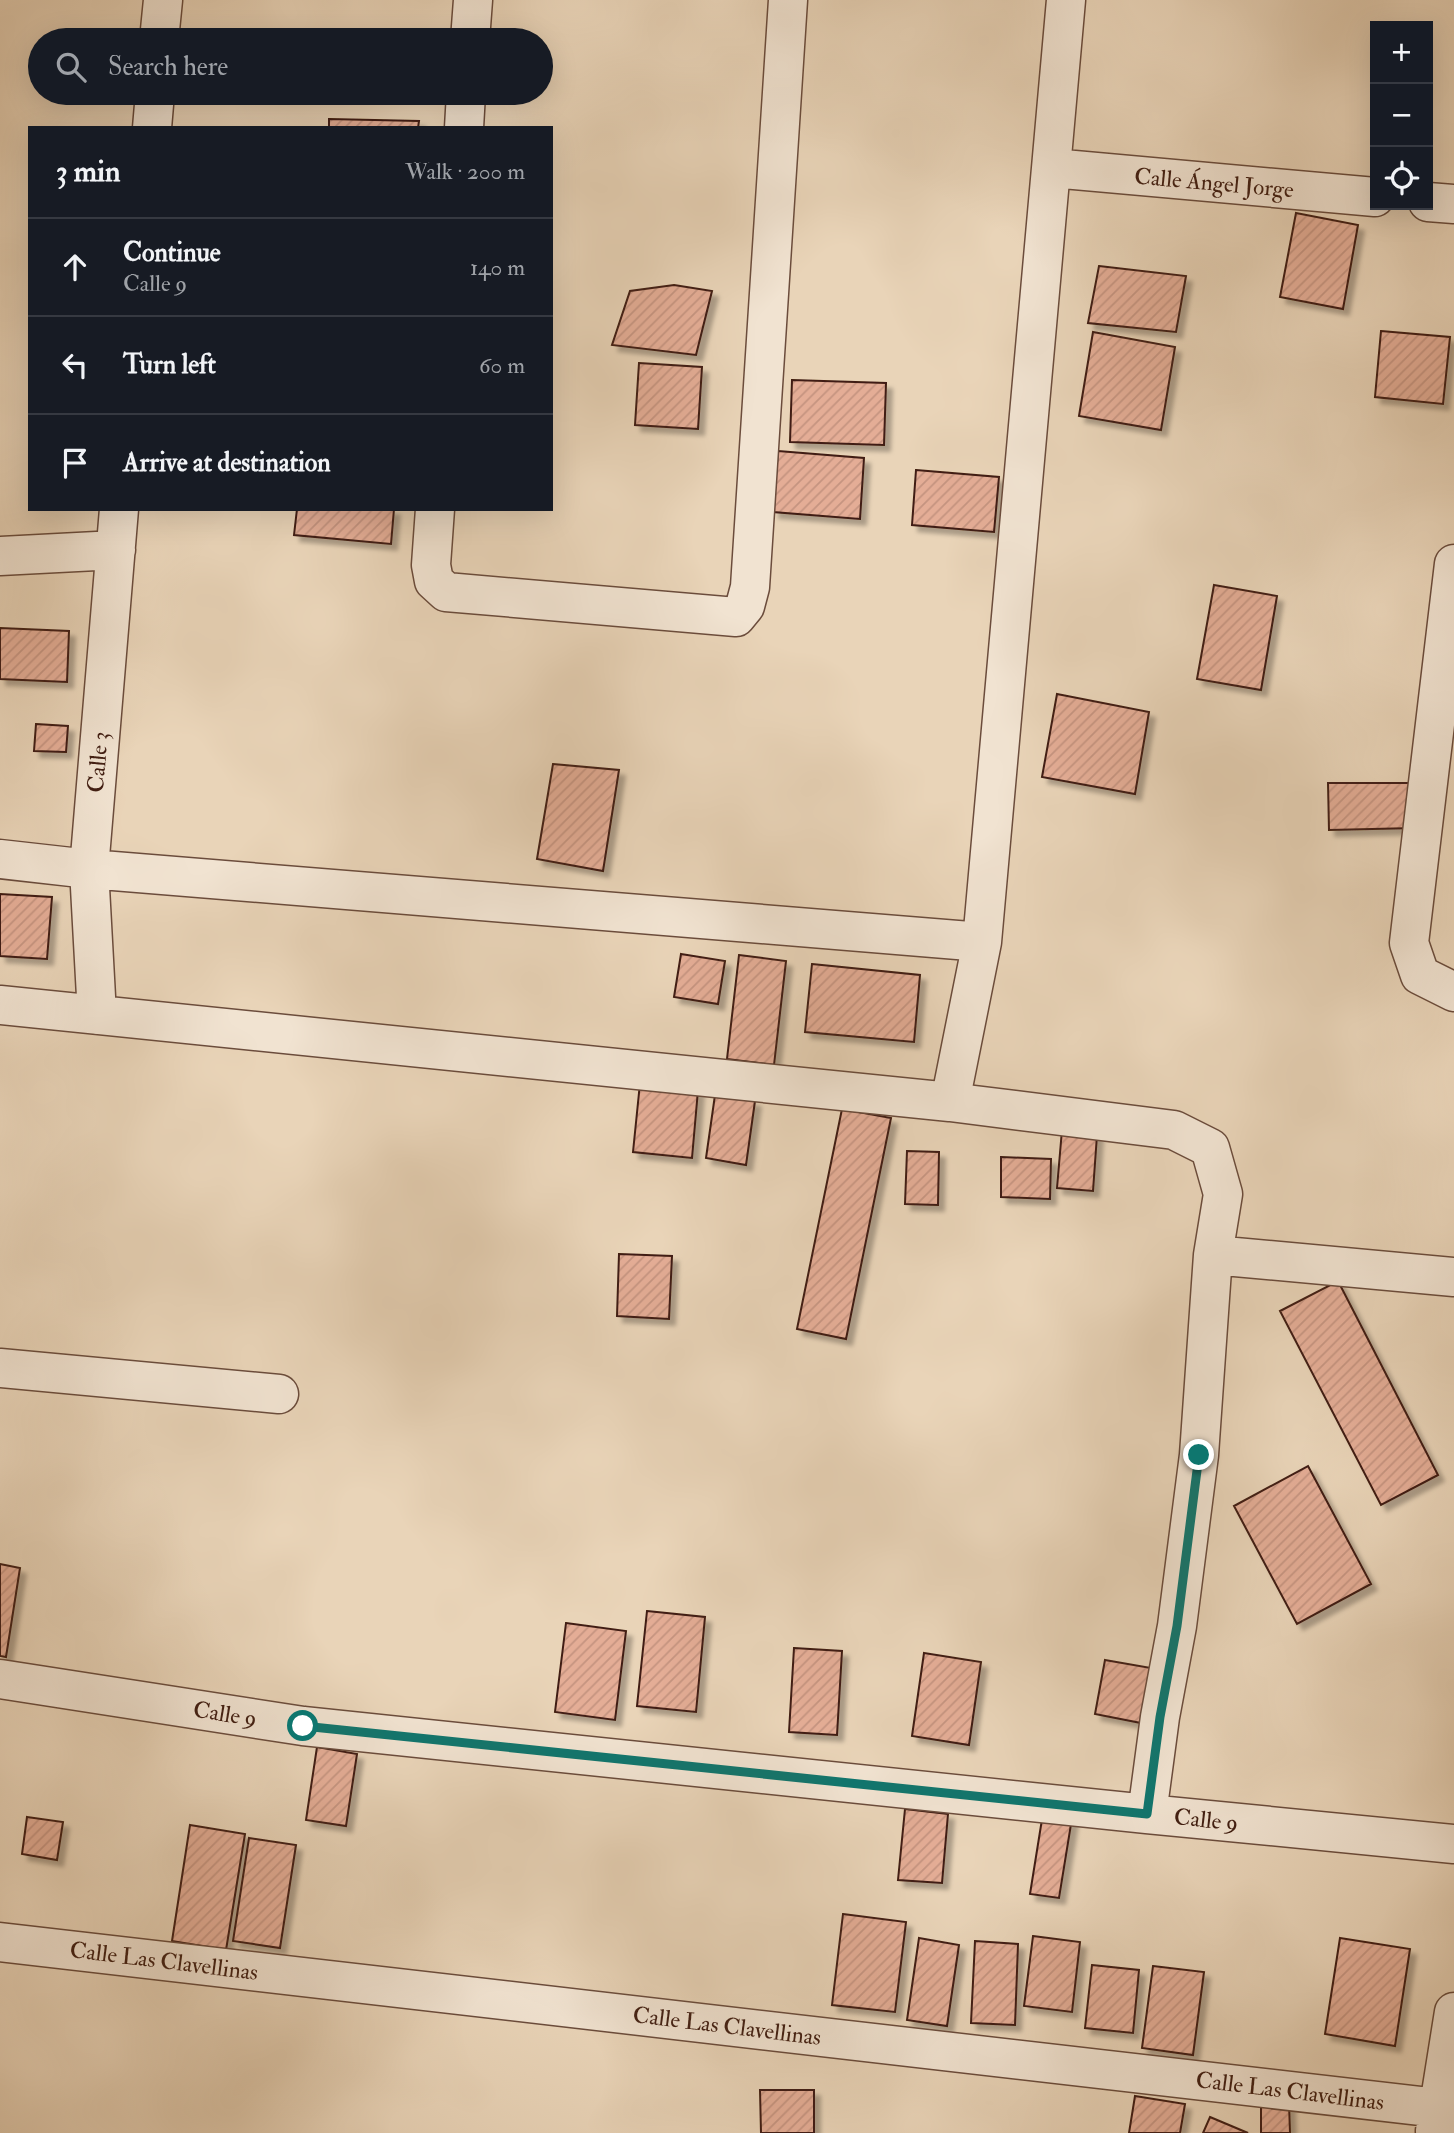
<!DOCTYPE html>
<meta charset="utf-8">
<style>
:root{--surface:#171b24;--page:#242831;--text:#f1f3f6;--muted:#9ea1a6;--line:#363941}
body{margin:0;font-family:"IM FELL Double Pica",serif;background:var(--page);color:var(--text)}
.controls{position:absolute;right:21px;top:21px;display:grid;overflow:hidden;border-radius:0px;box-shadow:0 7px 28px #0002}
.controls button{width:63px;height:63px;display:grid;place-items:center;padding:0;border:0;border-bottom:2px solid var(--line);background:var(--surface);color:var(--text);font:35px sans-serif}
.stop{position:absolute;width:21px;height:21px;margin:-16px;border:5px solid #0f766e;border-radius:50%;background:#fff}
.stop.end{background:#0f766e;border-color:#fff;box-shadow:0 2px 7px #0008}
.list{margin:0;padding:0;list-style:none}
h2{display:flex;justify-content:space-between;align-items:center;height:91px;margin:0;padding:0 28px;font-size:30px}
h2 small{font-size:23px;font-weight:400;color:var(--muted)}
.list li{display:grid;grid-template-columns:46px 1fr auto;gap:21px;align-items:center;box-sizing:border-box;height:98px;padding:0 28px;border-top:2px solid var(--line)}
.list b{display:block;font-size:26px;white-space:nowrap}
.list p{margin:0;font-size:23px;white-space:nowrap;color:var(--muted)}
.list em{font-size:23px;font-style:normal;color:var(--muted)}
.icon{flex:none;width:38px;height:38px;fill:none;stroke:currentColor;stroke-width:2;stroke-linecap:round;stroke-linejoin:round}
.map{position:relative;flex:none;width:1454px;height:2133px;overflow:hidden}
.search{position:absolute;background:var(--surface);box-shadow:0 7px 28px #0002;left:28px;top:28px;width:525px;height:77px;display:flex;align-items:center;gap:18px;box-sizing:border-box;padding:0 24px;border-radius:38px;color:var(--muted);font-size:26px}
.panel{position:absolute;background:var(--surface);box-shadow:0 7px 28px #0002;left:28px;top:126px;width:525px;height:385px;border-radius:0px}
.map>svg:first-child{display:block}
</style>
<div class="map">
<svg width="1454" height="2133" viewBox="0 0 1454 2133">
<defs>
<pattern id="building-hatch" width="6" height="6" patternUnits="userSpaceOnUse" patternTransform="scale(1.75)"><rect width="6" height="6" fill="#e4ad96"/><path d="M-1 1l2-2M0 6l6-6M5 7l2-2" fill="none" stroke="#c59480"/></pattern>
<filter id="shadow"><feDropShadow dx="6" dy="6" stdDeviation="2" flood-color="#0004"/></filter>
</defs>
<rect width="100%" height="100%" fill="#e9d4b8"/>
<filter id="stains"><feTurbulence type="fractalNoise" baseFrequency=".00286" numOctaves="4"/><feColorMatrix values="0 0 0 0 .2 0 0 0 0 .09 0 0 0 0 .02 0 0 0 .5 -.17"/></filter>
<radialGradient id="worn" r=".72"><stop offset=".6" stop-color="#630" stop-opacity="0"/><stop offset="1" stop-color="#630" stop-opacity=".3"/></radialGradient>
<path fill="url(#building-hatch)" stroke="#411e12" stroke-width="2" filter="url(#shadow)" d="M329,119L419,121L418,128H329Z
M1296,213L1358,225L1343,309L1280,297Z
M1099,266L1186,276L1176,332L1088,323Z
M674,285L712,291L696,355L612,345L630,291Z
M1381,331L1450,337L1443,404L1375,397Z
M1093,332L1175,347L1161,430L1079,416Z
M639,363L702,367L698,429L635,425Z
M792,380L886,383L884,445L790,442Z
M778,451L864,458L860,519L773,512Z
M916,470L999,477L994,532L912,525Z
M297,509H394L391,544L294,535Z
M1214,585L1277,596L1261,690L1197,679Z
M0,628L69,631L67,682L0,679Z
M1057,694L1149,712L1135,794L1042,777Z
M36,724L68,726L66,752L34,751Z
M553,764L619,770L603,871L537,859Z
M1328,783H1414L1415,828L1329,830Z
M0,894L52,897L47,959L0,956Z
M681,954L725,961L718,1004L674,997Z
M739,955L786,961L774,1065L727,1059Z
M812,964L920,975L914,1042L805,1032Z
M640,1083L698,1090L692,1158L633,1152Z
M715,1095L755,1101L746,1165L706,1158Z
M842,1109L891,1118L846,1339L797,1329Z
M1063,1118L1098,1121L1093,1191L1057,1188Z
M907,1151L939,1152L938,1205L905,1204Z
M1001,1157L1051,1159L1050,1199L1001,1197Z
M619,1254L672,1256L669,1319L617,1316Z
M1338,1281L1438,1475L1381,1505L1280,1311Z
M1308,1466L1371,1584L1297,1624L1234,1506Z
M0,1564L20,1568L6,1657L0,1656Z
M647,1611L705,1617L696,1712L637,1706Z
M566,1623L626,1631L615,1720L555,1712Z
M794,1648L842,1651L837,1735L789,1732Z
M924,1653L981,1662L969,1745L912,1736Z
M1105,1660L1151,1668L1141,1723L1095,1714Z
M317,1747L357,1754L346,1826L306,1820Z
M905,1809L948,1814L942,1883L898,1880Z
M1043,1813L1072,1818L1059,1898L1030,1894Z
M27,1817L63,1822L57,1860L22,1854Z
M190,1825L245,1834L226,1950L172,1941Z
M249,1838L296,1845L280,1948L233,1941Z
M843,1914L906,1922L895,2012L832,2005Z
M1033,1936L1080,1942L1072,2012L1024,2006Z
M919,1938L959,1945L947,2026L907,2020Z
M1340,1938L1410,1949L1395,2046L1325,2034Z
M975,1941L1018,1944L1015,2025L971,2023Z
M1092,1965L1139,1970L1133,2033L1085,2028Z
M1153,1966L1204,1972L1193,2055L1142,2048Z
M760,2090H814V2133H761Z
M1135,2096L1185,2104L1180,2133H1129Z
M1261,2103H1289L1290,2133H1261Z
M1210,2117L1248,2133H1203Z"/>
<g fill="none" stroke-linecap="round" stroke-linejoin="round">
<g stroke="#6b4c3c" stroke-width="41">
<path id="minor" d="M159,40L163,0
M470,40L473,0
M152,128L155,93
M464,128L466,93
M1052,168L1375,197
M1428,202L1454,204
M435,509L431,565L434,581L446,592L736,617L745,606L750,587L788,0
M0,556L116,550
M1454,564L1409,943L1420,975L1454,992
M0,859L89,869L982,942
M0,1005L950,1102L1174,1130L1210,1148L1223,1194L1213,1255L1199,1455L1177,1626L1160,1717L1147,1814
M97,1015L89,869L119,509
M950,1102L982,942L1066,0
M1213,1255L1454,1277
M0,1368L279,1394
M0,1679L303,1726L1147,1814L1454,1844
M0,1942L1454,2110
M1435,2131L1454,2012"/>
</g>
<use href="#minor" stroke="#f1e3d1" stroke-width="38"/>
</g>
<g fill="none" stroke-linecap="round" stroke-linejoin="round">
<path stroke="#0f766e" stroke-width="9" d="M303,1726L1147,1814L1160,1717L1177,1626L1199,1455"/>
</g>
<g text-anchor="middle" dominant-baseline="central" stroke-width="5" stroke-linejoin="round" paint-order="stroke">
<g font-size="23" fill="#411e12" stroke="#f1e3d1">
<text transform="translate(1214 183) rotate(5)">Calle Ángel Jorge</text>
<text transform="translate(98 762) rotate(-85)">Calle 3</text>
<text transform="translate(225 1714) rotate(9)">Calle 9</text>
<text transform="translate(1206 1820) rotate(6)">Calle 9</text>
<text transform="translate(164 1961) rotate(7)">Calle Las Clavellinas</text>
<text transform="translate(727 2026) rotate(7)">Calle Las Clavellinas</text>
<text transform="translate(1290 2091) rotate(7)">Calle Las Clavellinas</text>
</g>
</g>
<rect width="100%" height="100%" filter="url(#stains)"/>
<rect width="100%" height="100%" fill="url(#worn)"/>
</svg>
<div class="controls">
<button>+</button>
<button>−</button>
<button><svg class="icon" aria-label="locate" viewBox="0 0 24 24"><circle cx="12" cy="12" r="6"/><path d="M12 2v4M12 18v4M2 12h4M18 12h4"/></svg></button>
</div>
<div class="stop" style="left:303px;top:1726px"></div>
<div class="stop end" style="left:1199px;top:1455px"></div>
<div class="search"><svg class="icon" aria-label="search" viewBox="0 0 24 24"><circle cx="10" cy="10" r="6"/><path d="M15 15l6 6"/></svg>Search here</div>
<section class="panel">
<h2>3 min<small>Walk · 200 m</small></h2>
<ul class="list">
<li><svg class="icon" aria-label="ahead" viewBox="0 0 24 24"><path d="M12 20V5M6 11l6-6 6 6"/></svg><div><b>Continue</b><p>Calle 9</p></div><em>140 m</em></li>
<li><svg class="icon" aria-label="left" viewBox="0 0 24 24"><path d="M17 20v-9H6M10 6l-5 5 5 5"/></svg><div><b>Turn left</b></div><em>60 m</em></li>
<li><svg class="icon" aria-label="arrive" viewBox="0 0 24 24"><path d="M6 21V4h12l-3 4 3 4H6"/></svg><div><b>Arrive at destination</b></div></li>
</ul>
</section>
</div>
